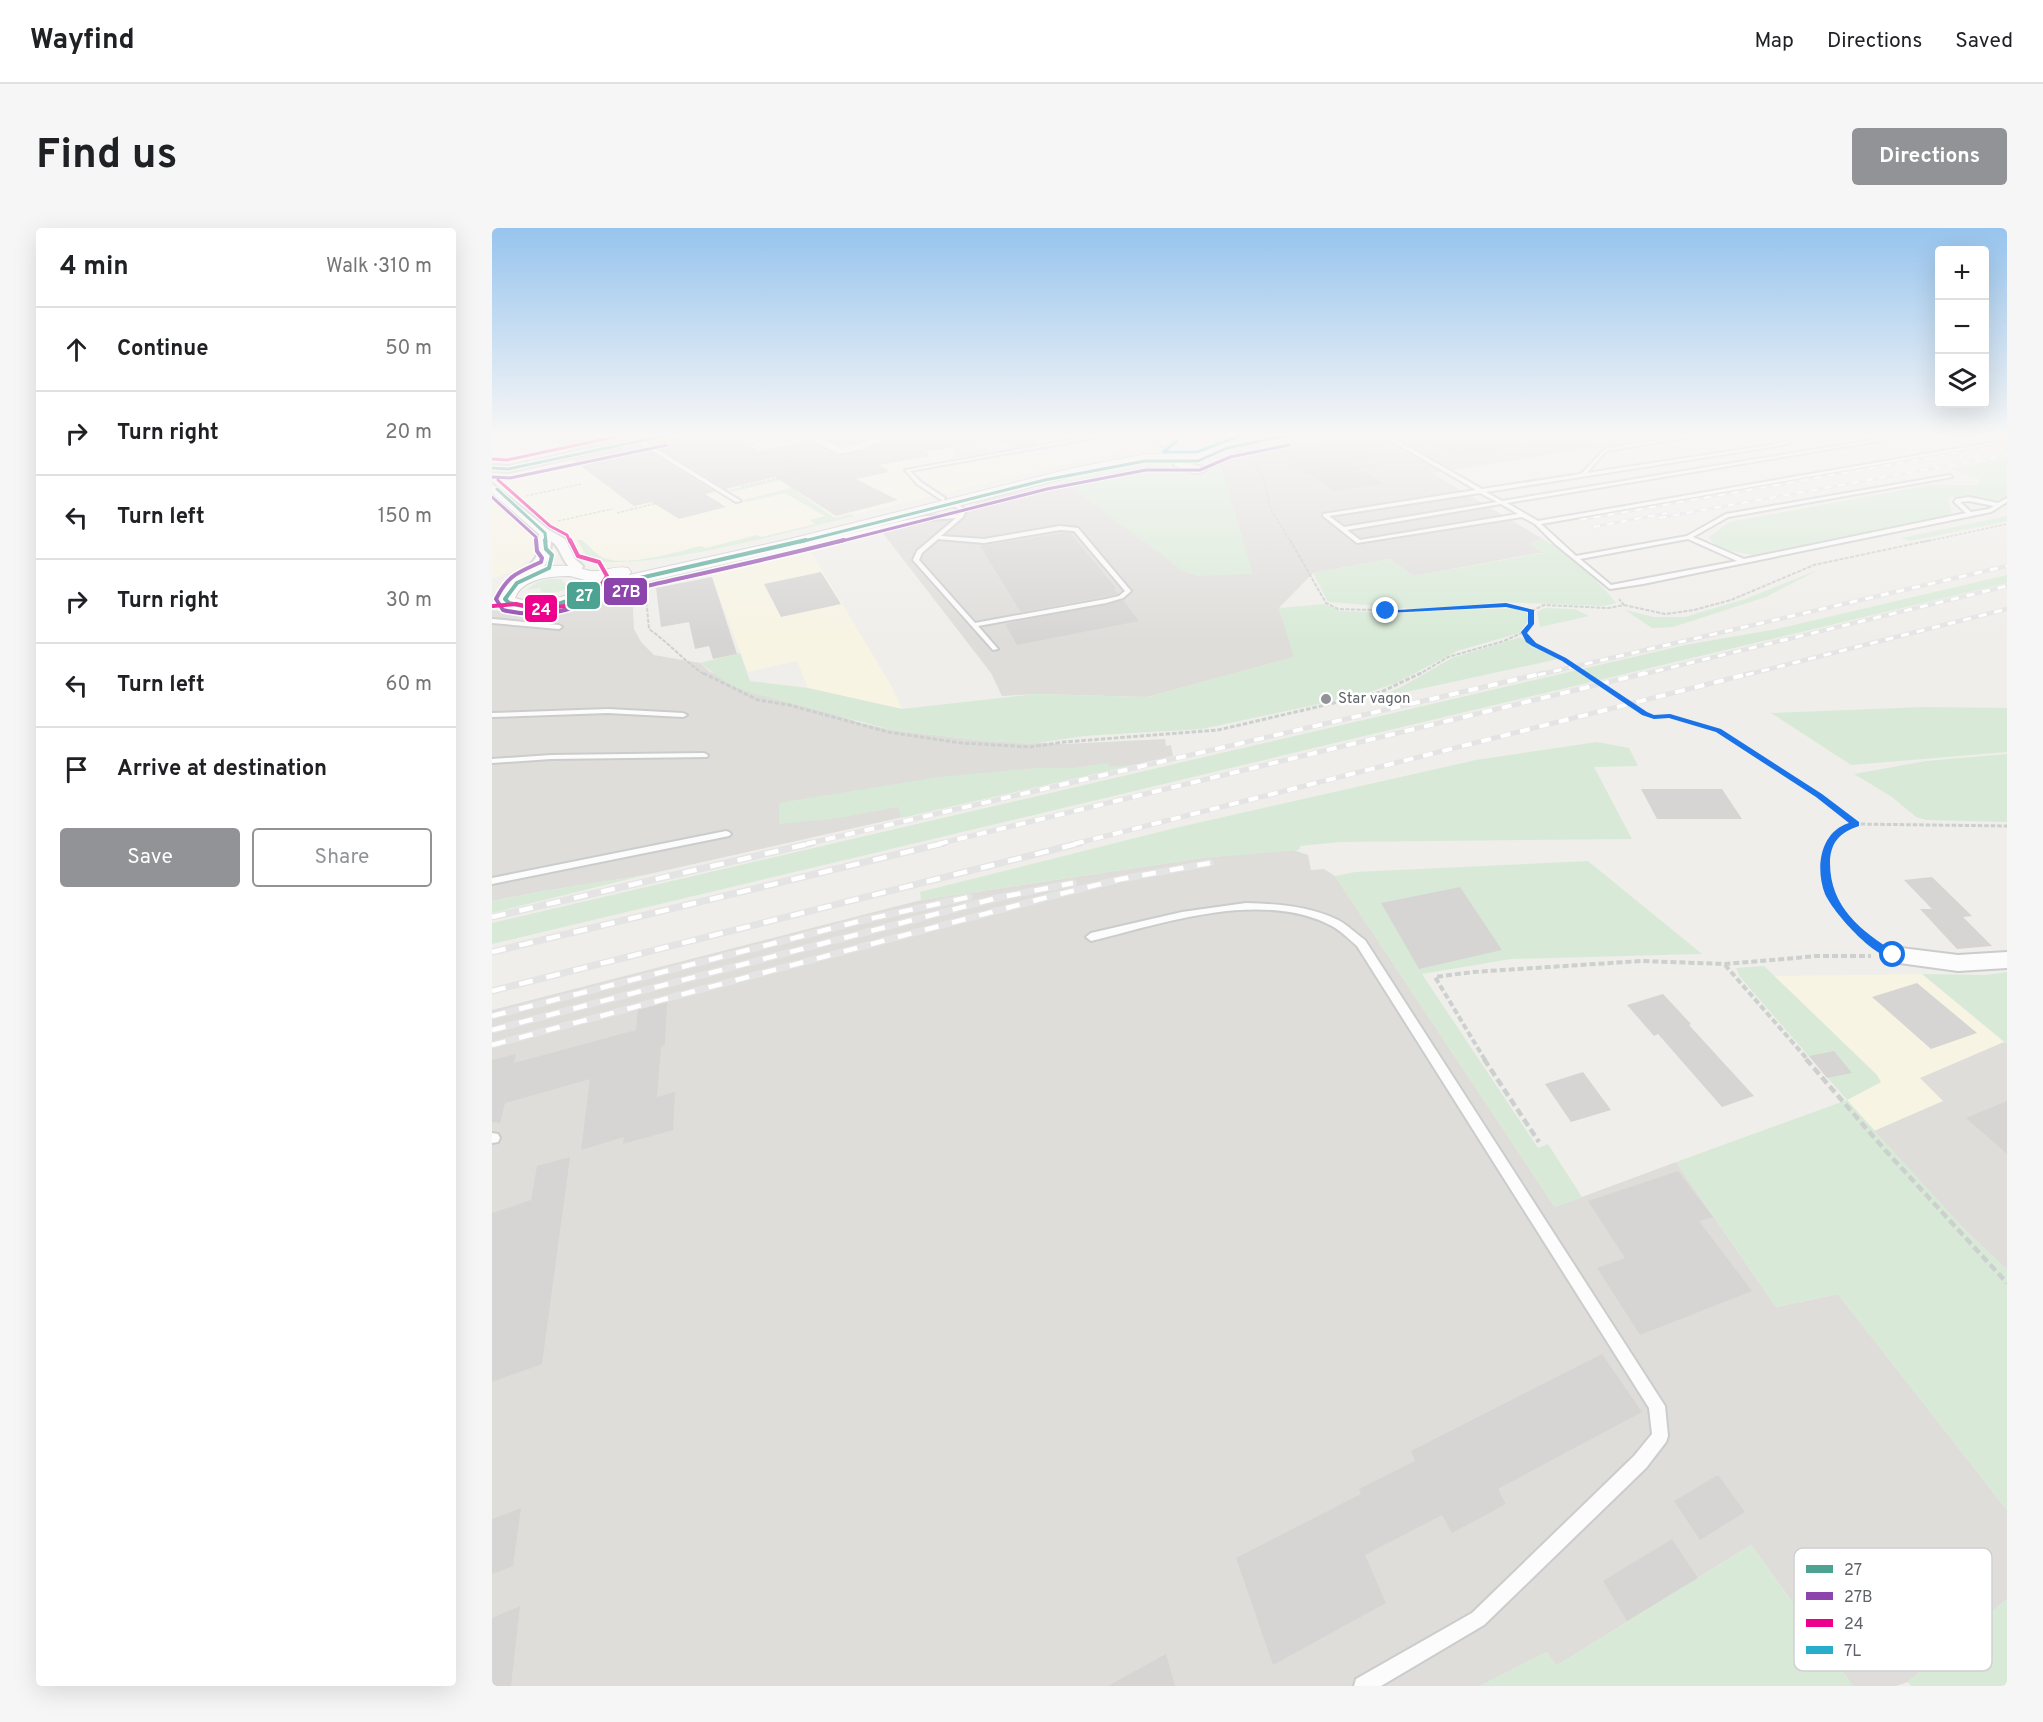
<!DOCTYPE html>
<meta charset="utf-8">
<style>
:root{--surface:#fff;--page:#f6f6f6;--text:#202124;--muted:#757577;--line:#e0e0e0;--accent:#919396}
body{margin:0;font-family:Overpass,sans-serif;background:var(--page);color:var(--text)}
.controls{position:absolute;right:18px;top:18px;display:grid;overflow:hidden;border-radius:6px;box-shadow:0 6px 24px #0002}
.controls button{width:54px;height:54px;display:grid;place-items:center;padding:0;border:0;border-bottom:2px solid var(--line);background:var(--surface);color:var(--text);font:30px sans-serif}
.stop{position:absolute;width:18px;height:18px;margin:-14px;border:4px solid #1a73e8;border-radius:50%;background:#fff}
.stop.end{background:#1a73e8;border-color:#fff;box-shadow:0 2px 6px #0008}
.list{margin:0;padding:0;list-style:none}
h2{display:flex;justify-content:space-between;align-items:center;height:78px;margin:0;padding:0 24px;font-size:26px}
h2 small{font-size:20px;font-weight:400;color:var(--muted)}
.list li{display:grid;grid-template-columns:39px 1fr auto;gap:18px;align-items:center;box-sizing:border-box;height:84px;padding:0 24px;border-top:2px solid var(--line)}
.list b{display:block;font-size:22px;white-space:nowrap}
.list em{font-size:20px;font-style:normal;color:var(--muted)}
.actions{display:flex;gap:12px;padding:18px 24px}
.actions a{flex:1;padding:14px 0;border:2px solid var(--accent);border-radius:6px;text-align:center;font-size:21px;color:var(--accent)}
.actions .main{background:var(--accent);color:#fff}
.icon{flex:none;width:33px;height:33px;fill:none;stroke:currentColor;stroke-width:2;stroke-linecap:round;stroke-linejoin:round}
.map{position:relative;flex:none;width:1515px;height:1458px;overflow:hidden;border-radius:6px}
header{display:flex;align-items:center;gap:36px;box-sizing:border-box;height:84px;padding:0 30px;background:var(--surface);border-bottom:2px solid var(--line)}
header strong{font-size:28px}
nav{display:flex;gap:33px;margin-inline-start:auto;font-size:21px}
.intro{display:flex;align-items:center;justify-content:space-between;box-sizing:border-box;height:144px;padding:0 36px}
h1{margin:0;font-size:42px}
.button{padding:15px 27px;border-radius:6px;background:var(--accent);color:#fff;font-size:21px;font-weight:700}
main{display:flex;gap:36px;padding:0 36px}
aside{flex:1;background:var(--surface);border-radius:6px;box-shadow:0 6px 24px #0002}
.map>svg:first-child{display:block}
</style>
<header>
<strong>Wayfind</strong>
<nav><a>Map</a><a>Directions</a><a>Saved</a></nav>
</header>
<div class="intro"><h1>Find us</h1><a class="button">Directions</a></div>
<main>
<aside>
<h2>4 min<small>Walk · 310 m</small></h2>
<ul class="list">
<li><svg class="icon" aria-label="ahead" viewBox="0 0 24 24"><path d="M12 20V5M6 11l6-6 6 6"/></svg><div><b>Continue</b></div><em>50 m</em></li>
<li><svg class="icon" aria-label="right" viewBox="0 0 24 24"><path d="M7 20v-9h11M14 6l5 5-5 5"/></svg><div><b>Turn right</b></div><em>20 m</em></li>
<li><svg class="icon" aria-label="left" viewBox="0 0 24 24"><path d="M17 20v-9H6M10 6l-5 5 5 5"/></svg><div><b>Turn left</b></div><em>150 m</em></li>
<li><svg class="icon" aria-label="right" viewBox="0 0 24 24"><path d="M7 20v-9h11M14 6l5 5-5 5"/></svg><div><b>Turn right</b></div><em>30 m</em></li>
<li><svg class="icon" aria-label="left" viewBox="0 0 24 24"><path d="M17 20v-9H6M10 6l-5 5 5 5"/></svg><div><b>Turn left</b></div><em>60 m</em></li>
<li><svg class="icon" aria-label="arrive" viewBox="0 0 24 24"><path d="M6 21V4h12l-3 4 3 4H6"/></svg><div><b>Arrive at destination</b></div></li>
</ul>
<div class="actions"><a class="main">Save</a><a>Share</a></div>
</aside>
<div class="map">
<svg width="1515" height="1458" viewBox="0 0 1515 1458">
<rect width="100%" height="100%" fill="#efeeea"/>
<path fill="#f7f4e4" d="M0,208H657L631,222L238,317L127,336L101,332L96,330L92,323L32,333L26,341L0,351Z
M318,322L400,459L410,481L316,460L305,433L256,444L218,345L260,338V336Z
M1430,746L1512,814L1429,850L1451,873L1382,903L1355,872L1388,855L1385,847L1282,748Z"/>
<path fill="#dfddda" d="M877,208H1178L940,245L1049,310L1038,316L1052,324L922,348L897,331L821,345L787,380L803,429L655,469L545,466L510,468L499,445L387,300L480,278L486,274L522,265L640,240L668,238L688,244L728,238L727,233L746,222H765L865,209L869,211L879,210Z
M137,360L147,364L144,367L141,381L142,401L149,414L162,427L208,435L218,444L369,495L400,502L495,513L573,516L673,511L674,518L679,517L681,528L153,647L52,663L0,673V382L33,386L61,383Z
M798,621L816,627L819,642L832,641L843,648L1063,979L1184,934L1284,1079L1346,1066L1515,1282V1371L1416,1454L1404,1458H1361L1259,1317L1064,1438L1055,1424L988,1458H0V782L429,672L710,630Z
M1512,814L1515,816V1042L1471,1000L1382,903L1451,873L1428,850Z"/>
<path fill="#d8ead7" d="M400,208L379,241L393,239L396,242L305,264L343,290L359,286L362,288C313,300 135,349 96,330L85,312H90C96,317 102,324 108,328C130,341 185,324 208,318L214,320L265,307L269,309L323,296L318,292L333,288L293,265L255,274L251,272L348,248L336,241L240,264L237,262L314,244Z
M452,208H477L501,225L461,230L467,215Z
M1515,230V266L1505,273L1478,268L1458,269L1456,273L1460,285L1449,289L1261,327C1247,324 1223,322 1217,309L1237,294L1254,291L1438,257H1485L1488,254L1486,250L1458,241Z
M655,238H675L688,244L729,238L761,346L705,348L691,343L571,253Z
M1515,288V293L1418,313L1409,310Z
M1049,310C1076,325 1105,351 1124,375L1112,378L1008,374L936,382L836,374L821,345L897,331L922,348L1050,325L1037,316Z
M1328,341L1274,369L1181,399L1160,400L1133,382L1162,389H1193L1253,371Z
M1515,347V355L0,716V695L1193,417L1285,401Z
M56,351H69L72,355L85,353C76,363 63,366 50,364L48,360L34,362L44,355Z
M832,376L849,383L900,385L1024,380L1035,385L1037,392L1027,405L965,423L904,455L869,467L710,501L592,508L540,516L495,513L400,502L253,463L235,455L208,435L248,425L258,453L316,460L410,481L545,466L655,469L802,429L787,380Z
M1052,380L1083,381L1097,388L1048,399L1045,384Z
M1029,409L1040,419L1066,431L882,471L911,458L960,430Z
M1432,479L1515,480V524L1359,537L1279,485Z
M1105,514L1137,520L1146,538L1102,539L1140,611L848,614L808,618L807,622L710,630L429,672L428,664L683,600L984,532Z
M1515,526V594L1434,592L1424,589L1400,569L1362,546L1434,533Z
M615,535L618,539L641,537L409,590L406,579L346,590L287,596V575L447,549L545,540H582Z
M1096,633L1210,726L1019,731L930,746L1046,920L1056,916L1090,969L1063,979L843,648L863,644Z
M153,647L0,685V673L52,663Z
M1272,738L1385,847L1389,854L1355,872L1471,1000L1515,1042V1282L1346,1066L1284,1079L1184,934L1355,872L1248,749L1244,740Z
M1515,744V816L1430,746L1494,747Z
M1259,1317L1361,1458H988L1055,1424L1064,1438Z
M1515,1371V1458H1419L1416,1454Z"/>
<path fill="#d6d5d3" d="M57,208H139V209L77,223Z
M191,208H239L267,223L316,213L347,228L372,223L400,208H461L462,219L433,224L438,228L387,237L397,244L364,251L406,272L344,288L283,249L234,261L159,215Z
M334,208H378L364,215L348,218L332,209Z
M502,208H544V216L520,220Z
M925,208H1016L1017,220L963,228Z
M855,214L884,231L858,235L892,256L841,263L785,223Z
M147,217L223,264L213,266L234,279L187,291L160,274L142,278L81,232Z
M573,305H578L624,360L622,361L626,366L529,384L488,318Z
M329,344L349,376L289,389L272,356Z
M220,349L245,426L221,431L217,418L203,421L197,394L169,399L164,360Z
M631,372L647,393L525,417L513,396Z
M1149,561H1230L1250,591H1165Z
M1440,649L1480,688L1471,689L1500,718L1465,721L1428,681H1440L1412,652Z
M968,659L1010,722L927,741L889,675Z
M1425,755L1485,805L1439,821L1380,769Z
M1171,766L1199,796L1197,797L1262,868L1230,879L1166,806L1162,808L1135,777Z
M175,774L173,817L169,818L165,869L183,864L181,902L131,916L132,909L89,922L98,851L13,875L8,895L0,894V832L24,826L22,835L144,802L146,781Z
M1342,823L1360,845L1335,850L1317,828Z
M1091,844L1119,882L1079,894L1053,856Z
M1515,873V926L1474,890Z
M78,929L50,1136L0,1154V985L39,972L45,938Z
M1186,943L1221,989L1207,993L1260,1063L1148,1107L1105,1040L1133,1030L1096,973Z
M1110,1126L1150,1184L1006,1261L1014,1276L960,1305L950,1287L873,1327L894,1375L781,1437L744,1330L869,1266L867,1261L923,1233L919,1223Z
M1226,1247L1253,1284L1208,1312L1182,1273Z
M29,1280L21,1338L0,1346V1291Z
M1180,1311L1206,1350L1135,1393L1111,1353Z
M28,1378L19,1458H0V1390Z
M674,1426L683,1458H616Z"/>
<g fill="none" stroke-linecap="round" stroke-linejoin="round">
<g stroke="#cbcccc" stroke-width="4">
<path id="service" d="M600,208H613L418,243L429,254L453,270L451,273L425,256L413,242Z
M897,208L990,261L1089,246L1113,221L1190,208H1204L1114,223L1095,245L1279,217L1294,213L1296,208H1300L1298,215L1279,219L994,264L1010,273L1404,208H1417L1015,275L1046,293L1515,212V214L1049,296L1084,328L1195,308L1234,286L1458,247L1460,249L1236,289L1201,309L1252,331L1474,285L1462,274L1464,271L1477,269L1506,275L1515,270V274L1499,284L1151,356L1118,361L1063,316L1043,296L1030,289L865,315L831,288V286L984,262L891,208ZM988,265L1005,274L852,299L837,288ZM1477,273L1502,278L1497,281L1479,284L1468,274ZM1009,276L1026,286L868,312L855,302ZM1196,311L1245,333L1119,357L1088,331Z
M146,212H150L249,273L244,274L146,214Z
M459,272L474,282L471,289L449,308L492,311L568,298L586,300L639,363L631,370L614,375L486,398L506,421L501,422L421,332L425,323L464,290L434,292L154,359L151,357L406,294L434,288L466,287L468,282L457,275ZM568,302L582,303L633,363L627,368L614,371L483,395L427,332L430,325L446,311L492,315Z
M0,391L67,397L70,399L67,401L0,395Z
M116,481L191,485L195,487L191,489L116,485L0,489V485Z
M212,525L216,527L215,529L59,531L0,535V531L59,527Z
M234,603L237,604L239,606L237,608L0,656V650Z
M754,675C786,676 817,678 846,692C856,697 864,706 873,712L1173,1178L1176,1208L1174,1214L1154,1240L992,1397L889,1458H862L864,1451L980,1385L1142,1228L1160,1206L1157,1180L865,718C857,711 849,703 840,698C769,661 672,695 599,713L594,709L599,705L690,684Z
M0,905L6,906L8,910L6,914L0,915Z"/>
</g>
<g stroke="#cbcccc" stroke-width="4">
<path id="minor" d="M157,208H177L16,244L0,243V237L16,238Z
M312,208H325L348,220L365,217L385,208H398L371,221L347,226Z
M686,232L713,240L714,242C705,249 692,242 682,237V233Z
M0,256L57,302L73,311L83,331L91,338L90,341C70,345 72,321 59,313C59,328 51,352 32,348L31,345C45,329 48,329 47,306L0,265Z
M1401,719L1466,727L1515,724V740L1466,743L1393,733L1390,727L1393,721Z"/>
</g>
<g stroke="#cbcccc" stroke-width="4">
<path id="tertiary" d="M670,208H683L675,217L671,218L665,214Z"/>
</g>
<g stroke="#cacacb" stroke-width="2">
<path id="secondary" d="M763,208H801L795,212L734,221L701,235L655,234L582,248L299,321L140,357L69,381L31,384L10,379L4,371C12,344 51,336 76,338C84,338 91,342 99,343C112,344 124,337 136,340L139,344L137,347L298,311L581,240L655,226L699,227L726,214ZM78,348L101,354L124,351C96,360 52,380 23,370C30,350 60,348 78,348Z"/>
</g>
<path stroke="#ccd0ce" stroke-width="1.5" stroke-dasharray="3 1.5" stroke-linecap="butt" d="M15,208L33,222
M246,208L311,244
M448,208L464,214V222
M480,208L489,216
M812,212L824,208
M258,215L268,213
M758,228L771,249L779,282L799,314
M795,234L807,243L818,245L908,233
M297,235L306,233
M249,259L311,244L337,233
M34,268L89,256
M125,285L206,265
M66,293L120,281
M1432,314L1515,296"/>
<path stroke="#ccd0ce" stroke-width="2" stroke-dasharray="4 1.5" stroke-linecap="butt" d="M798,312L834,375L846,381L914,383L1014,377L1040,383L1052,377L1116,380L1132,377L1127,371
M154,369L157,401C177,415 192,433 213,447
M1132,377L1173,386L1202,382L1239,372L1322,337L1439,312
M1040,383L1039,396L1032,404L1037,412L1097,447
M926,447L956,429L1012,413L1032,404"/>
<path stroke="#ccd0ce" stroke-width="3" stroke-dasharray="4.5 2" stroke-linecap="butt" d="M211,445L266,472L297,477L396,504L469,515L538,519L572,514L726,502L889,464L929,445
M1094,445L1152,486L1162,489L1178,488L1227,503L1327,567L1364,596
M1337,616L1345,606L1364,596L1515,598"/>
<path stroke="#ccd0ce" stroke-width="4" stroke-dasharray="6 3" stroke-linecap="butt" d="M1338,615C1315,647 1359,697 1383,716
M1233,737L1316,832
M993,832L943,749L981,744L1149,733L1233,736L1326,728H1379"/>
<path stroke="#ccd0ce" stroke-width="4.5" stroke-dasharray="8 4" stroke-linecap="butt" d="M992,831L1047,914
M1314,831L1393,922L1515,1055"/>
<use href="#service" fill="#fdfcfc" fill-rule="evenodd"/>
<use href="#minor" fill="#fdfcfc" fill-rule="evenodd"/>
<use href="#tertiary" fill="#fdfcfc" fill-rule="evenodd"/>
<use href="#secondary" fill="#fdfcfc" fill-rule="evenodd"/>
<g stroke="#e4e4e4" stroke-width="3">
<path id="rail-far3" d="M1167,290L1515,227
M1088,292L1515,216
M1101,299L1175,285"/>
</g>
<g stroke="#e4e4e4" stroke-width="4.5">
<path id="rail-far2" d="M1046,447L1515,338
M1148,447L1515,358
M1254,447L1515,381"/>
</g>
<g stroke="#e4e4e4" stroke-width="5">
<path id="rail-far1" d="M314,616L1052,445
M446,616L1154,445
M582,616L1260,445"/>
</g>
<g stroke="#e4e4e4" stroke-width="7">
<path id="rail" d="M0,689L320,615
M0,724L452,615
M0,763L588,615
M0,788L372,692L477,669
M0,802L505,670L581,655
M0,817L560,668L629,651L718,635"/>
</g>
<use href="#rail-far3" stroke="#fff" stroke-width="2" stroke-dasharray="7" stroke-linecap="butt"/>
<use href="#rail-far2" stroke="#fff" stroke-width="3" stroke-dasharray="8" stroke-linecap="butt"/>
<use href="#rail-far1" stroke="#fff" stroke-width="4" stroke-dasharray="10" stroke-linecap="butt"/>
<use href="#rail" stroke="#fff" stroke-width="4.5" stroke-dasharray="14" stroke-linecap="butt"/>
<g stroke="#fff" stroke-width="5">
<path id="bus-1-far1" d="M0,240L16,241L171,208
M5,261L53,305L54,314
M308,314L553,252L653,233H706L735,220L793,208"/>
</g>
<g stroke="#fff" stroke-width="7">
<path id="bus-1" d="M53,312L54,321L60,327L57,340L25,355L13,371L17,375L31,378L69,375L135,353L314,312"/>
</g>
<g stroke="#fff" stroke-width="5">
<path id="bus-2-far1" d="M0,249L18,250L175,217
M0,269L44,309V314
M346,314L555,261L654,242H708L738,229L797,217"/>
</g>
<g stroke="#fff" stroke-width="7">
<path id="bus-2" d="M44,312L45,323L50,330L49,334C25,345 16,347 4,371L11,382C63,395 93,373 141,361C211,345 282,330 352,312"/>
</g>
<g stroke="#fff" stroke-width="5">
<path id="bus-3-far1" d="M1,231L15,232L127,208
M6,252L58,298L75,307L78,314"/>
</g>
<g stroke="#fff" stroke-width="7">
<path id="bus-3" d="M1,378L24,376L47,381L73,378L103,366L115,348L107,334L86,328L78,312"/>
</g>
<g stroke="#fff" stroke-width="5">
<path id="bus-4" d="M685,213L671,224H705L747,208"/>
</g>
<use href="#bus-1-far1" stroke="#4ca391" stroke-width="3"/>
<use href="#bus-1" stroke="#4ca391" stroke-width="4"/>
<use href="#bus-2-far1" stroke="#8e44ad" stroke-width="3"/>
<use href="#bus-2" stroke="#8e44ad" stroke-width="4"/>
<use href="#bus-3-far1" stroke="#ed018c" stroke-width="3"/>
<use href="#bus-3" stroke="#ed018c" stroke-width="4"/>
<use href="#bus-4" stroke="#28adcb" stroke-width="3"/>
</g>
<linearGradient id="sky" x2="0" y2="1"><stop stop-color="#97c4ee"/><stop offset="0.5" stop-color="#f8f7f6"/><stop offset="1" stop-color="#f8f7f6" stop-opacity="0"/></linearGradient>
<rect width="1515" height="413" fill="url(#sky)"/>
<path fill="#1a73e8" d="M1014,375L1042,382V396L1035,405L1044,415L1074,430L1155,484L1162,487L1178,486L1229,501L1330,566L1367,594V598C1348,604 1338,615 1338,635C1338,679 1369,703 1404,725V730C1384,733 1341,684 1333,666C1323,640 1328,604 1357,595L1324,569L1224,504L1177,490L1162,491L1150,487L1070,433L1040,418L1034,414L1029,404L1036,396V384L1014,379L894,385L891,383Z"/>
<circle fill="#919396" stroke="#fff" stroke-width="2" cx="834" cy="471" r="6"/>
<g text-anchor="middle" dominant-baseline="central" stroke-width="5" stroke-linejoin="round" paint-order="stroke">
<g font-size="15" fill="#5f6268" stroke="#fff" text-anchor="start">
<text x="846" y="471">Star vagon</text>
</g>
</g>
<rect x="1302" y="1320" width="198" height="123" rx="9" fill="#fff" stroke="#cfd0d2" stroke-width="1.5"/>
<rect x="1314" y="1337" width="27" height="8" fill="#4ca391"/>
<rect x="1314" y="1364" width="27" height="8" fill="#8e44ad"/>
<rect x="1314" y="1391" width="27" height="8" fill="#ed018c"/>
<rect x="1314" y="1418" width="27" height="8" fill="#28adcb"/>
<g font-size="16" fill="#5f6268">
<text x="1352" y="1347">27</text>
<text x="1352" y="1374">27B</text>
<text x="1352" y="1401">24</text>
<text x="1352" y="1428">7L</text>
</g>
<g stroke="#fff" stroke-width="2">
<rect x="111" y="349" width="45" height="29" rx="6" fill="#8e44ad"/>
<rect x="74" y="353" width="35" height="29" rx="6" fill="#4ca391"/>
<rect x="32" y="366" width="34" height="29" rx="6" fill="#ed018c"/>
</g>
<g font-size="16" text-anchor="middle" font-weight="bold" fill="#fff">
<text x="134" y="369">27B</text>
<text x="92" y="373">27</text>
<text x="49" y="387">24</text>
</g>
</svg>
<div class="controls">
<button>+</button>
<button>−</button>
<button><svg class="icon" aria-label="layers" viewBox="0 0 24 24"><path d="M12 4l9 5-9 5-9-5zM3 14l9 5 9-5"/></svg></button>
</div>
<div class="stop" style="left:1401px;top:727px"></div>
<div class="stop end" style="left:894px;top:383px"></div>
</div>
</main>
